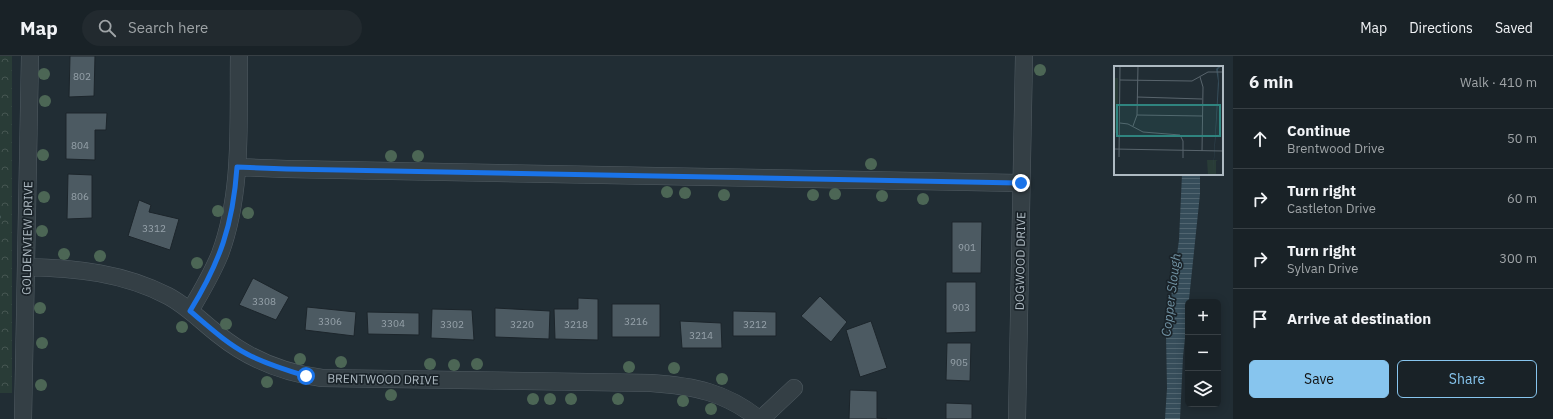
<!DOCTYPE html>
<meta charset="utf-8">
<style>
:root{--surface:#192227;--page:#222a2f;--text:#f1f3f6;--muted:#9fa4a7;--line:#373f44;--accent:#87c5ee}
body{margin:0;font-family:"IBM Plex Sans",sans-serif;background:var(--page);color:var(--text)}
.controls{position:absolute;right:12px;bottom:12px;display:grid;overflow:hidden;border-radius:6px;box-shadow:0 2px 10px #0003}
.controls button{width:36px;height:36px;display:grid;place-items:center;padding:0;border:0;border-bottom:1px solid var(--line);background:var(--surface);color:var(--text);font:20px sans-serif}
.stop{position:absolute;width:12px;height:12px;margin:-9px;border:3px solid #1a73e8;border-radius:50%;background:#fff}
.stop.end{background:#1a73e8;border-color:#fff;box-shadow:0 1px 4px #0008}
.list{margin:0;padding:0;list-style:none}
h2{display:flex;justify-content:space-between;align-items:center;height:52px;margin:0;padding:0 16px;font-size:17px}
h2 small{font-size:13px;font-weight:400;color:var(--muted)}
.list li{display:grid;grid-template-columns:26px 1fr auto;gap:12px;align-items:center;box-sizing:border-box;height:60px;padding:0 16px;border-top:1px solid var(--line)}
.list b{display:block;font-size:15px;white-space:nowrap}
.list p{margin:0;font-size:13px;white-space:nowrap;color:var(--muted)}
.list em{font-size:13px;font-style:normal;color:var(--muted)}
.actions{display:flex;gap:8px;padding:12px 16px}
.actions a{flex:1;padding:9px 0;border:1px solid var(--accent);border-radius:6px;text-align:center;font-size:14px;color:var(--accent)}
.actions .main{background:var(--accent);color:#111}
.icon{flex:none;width:22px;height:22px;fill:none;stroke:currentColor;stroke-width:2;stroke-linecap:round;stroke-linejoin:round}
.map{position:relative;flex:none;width:1233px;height:363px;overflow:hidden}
header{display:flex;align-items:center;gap:24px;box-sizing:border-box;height:56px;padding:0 20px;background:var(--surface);border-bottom:1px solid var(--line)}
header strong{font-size:19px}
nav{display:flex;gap:22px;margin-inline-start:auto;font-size:14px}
.search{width:280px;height:36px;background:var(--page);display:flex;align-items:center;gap:10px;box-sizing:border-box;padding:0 14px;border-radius:22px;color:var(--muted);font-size:15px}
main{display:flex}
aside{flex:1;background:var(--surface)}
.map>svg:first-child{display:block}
</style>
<header>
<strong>Map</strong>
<div class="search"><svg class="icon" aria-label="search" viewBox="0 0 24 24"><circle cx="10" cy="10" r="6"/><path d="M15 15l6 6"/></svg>Search here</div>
<nav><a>Map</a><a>Directions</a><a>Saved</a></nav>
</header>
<main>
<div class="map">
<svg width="1233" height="363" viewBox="0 0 1233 363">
<defs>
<pattern id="park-crowns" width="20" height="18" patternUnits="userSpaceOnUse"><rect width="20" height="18" fill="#293c37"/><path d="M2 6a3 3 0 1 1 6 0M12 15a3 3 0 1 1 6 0" fill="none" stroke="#465652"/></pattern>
<pattern id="water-rules" width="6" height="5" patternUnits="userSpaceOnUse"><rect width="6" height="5" fill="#364d5a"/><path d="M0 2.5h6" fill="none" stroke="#516570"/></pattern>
</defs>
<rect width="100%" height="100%" fill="#212d34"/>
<path fill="url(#park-crowns)" d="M0,0H12V337H0Z"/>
<path fill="url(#water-rules)" d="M1182,118H1200V138L1183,301L1180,363H1165L1167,332L1166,279L1179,184Z"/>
<path fill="#4c5a62" stroke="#1c252b" d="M70,0H95L94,40L69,41Z
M66,57H107L106,74H95V104L66,103Z
M68,118L92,119V162L67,163Z
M139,144L151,149L149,156L179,163L170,194L128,180Z
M952,166H982L981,217H952Z
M253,222L289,241L276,264L239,249Z
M946,226H976V276L946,277Z
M820,240L847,266L831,286L801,260Z
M578,242L598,243V284L555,283L554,253H578Z
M612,248H660V281H612Z
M307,251L356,256L354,280L305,274Z
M495,252L550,255L549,283L495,281Z
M432,253L472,254L474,284L431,282Z
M733,255L776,256V280H733Z
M367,256L419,257V279L368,278Z
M680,265L721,267L722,292H682Z
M871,265L887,312L860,321L846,274Z
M947,287H971L970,325L946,324Z
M850,334L877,335V362L887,363H849Z
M946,347L972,348V363H946Z"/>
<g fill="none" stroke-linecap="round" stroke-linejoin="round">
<g stroke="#515c63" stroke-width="18">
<path id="minor" d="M237,111L287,113L1021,127
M26,211C76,212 124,217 168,240C187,250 202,266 219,279C249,303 284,317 322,322L651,327C694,330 725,336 759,363
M190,255C201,236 212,218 220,198C243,136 238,66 239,0
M23,363L30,0
M761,363L794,332
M1017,363L1024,0"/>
</g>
<path stroke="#445755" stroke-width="2.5" stroke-dasharray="3 3" stroke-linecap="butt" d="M0,161H1"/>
<use href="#minor" stroke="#343f45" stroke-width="17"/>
</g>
<g fill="#4c6655">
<circle cx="1040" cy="14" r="6"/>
<circle cx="44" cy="18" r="6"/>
<circle cx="45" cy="45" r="6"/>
<circle cx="43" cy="99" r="6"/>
<circle cx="391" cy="100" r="6"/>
<circle cx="418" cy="100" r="6"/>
<circle cx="871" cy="108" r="6"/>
<circle cx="667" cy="136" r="6"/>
<circle cx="685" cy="137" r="6"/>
<circle cx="835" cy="138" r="6"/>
<circle cx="724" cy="139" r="6"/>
<circle cx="813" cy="139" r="6"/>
<circle cx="882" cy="140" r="6"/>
<circle cx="44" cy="141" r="6"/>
<circle cx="923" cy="143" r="6"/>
<circle cx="218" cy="155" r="6"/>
<circle cx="248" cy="157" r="6"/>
<circle cx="42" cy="175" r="6"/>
<circle cx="64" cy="198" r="6"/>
<circle cx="100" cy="200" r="6"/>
<circle cx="197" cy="207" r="6"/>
<circle cx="40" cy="252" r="6"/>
<circle cx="226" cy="268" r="6"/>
<circle cx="182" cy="271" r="6"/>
<circle cx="42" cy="287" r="6"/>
<circle cx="300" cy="303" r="6"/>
<circle cx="341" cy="306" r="6"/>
<circle cx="430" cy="308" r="6"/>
<circle cx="477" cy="308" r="6"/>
<circle cx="454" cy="309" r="6"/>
<circle cx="629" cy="311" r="6"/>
<circle cx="674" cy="312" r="6"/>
<circle cx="722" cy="323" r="6"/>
<circle cx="267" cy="326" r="6"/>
<circle cx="41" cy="329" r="6"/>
<circle cx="391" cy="339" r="6"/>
<circle cx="533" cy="343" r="6"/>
<circle cx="550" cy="343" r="6"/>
<circle cx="571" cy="343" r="6"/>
<circle cx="618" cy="343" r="6"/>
<circle cx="683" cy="345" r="6"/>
<circle cx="711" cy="353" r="6"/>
</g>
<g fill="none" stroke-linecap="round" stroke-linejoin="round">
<path stroke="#1a73e8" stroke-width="5" d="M306,320C286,314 266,308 247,298C226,287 208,270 190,255C220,206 233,169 237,111L287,113L1021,127"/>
</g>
<g text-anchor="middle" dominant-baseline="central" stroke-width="3.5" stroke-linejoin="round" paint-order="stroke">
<g font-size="10" fill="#96a2aa">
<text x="82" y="20">802</text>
<text x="80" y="89">804</text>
<text x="80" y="140">806</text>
<text x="154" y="172">3312</text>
<text x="967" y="191">901</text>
<text x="264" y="245">3308</text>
<text x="961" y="251">903</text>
<text x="330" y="265">3306</text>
<text x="636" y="265">3216</text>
<text x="393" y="267">3304</text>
<text x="452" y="268">3302</text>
<text x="522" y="268">3220</text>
<text x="576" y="268">3218</text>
<text x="755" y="268">3212</text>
<text x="701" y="279">3214</text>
<text x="959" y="306">905</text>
</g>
<g font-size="12" fill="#aebac2" stroke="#1a2329">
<text transform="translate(27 182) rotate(-89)">GOLDENVIEW DRIVE</text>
<text transform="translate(1020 205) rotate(-89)">DOGWOOD DRIVE</text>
<text transform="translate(383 323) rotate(1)">BRENTWOOD DRIVE</text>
</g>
<g font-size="13" font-style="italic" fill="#7192a3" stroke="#1a2329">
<text transform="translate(1171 239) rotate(-83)">Copper Slough</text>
</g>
</g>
<g transform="translate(1114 10)">
<rect width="109" height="109" fill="#212d34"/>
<path d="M93,94H104L102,95V109H94Z" fill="#293c37"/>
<path d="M0,12H4V67H0Z" fill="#293c37"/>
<path d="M105,0H108L104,3L105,18L99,109L104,15L102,3Z" fill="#364d5a"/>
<path fill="none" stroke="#59656d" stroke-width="1" d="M86,11L89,21L88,85M6,14L78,15L94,6H109M23,31L88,33M23,49L88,50M6,57L14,58L29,66L66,69L69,75V92M19,60L23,49L24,0M0,83L109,85M5,91L6,0"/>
<path fill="#2f847f" fill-opacity="0.15" stroke="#2f847f" stroke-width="2" d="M3,39H106V70H3Z"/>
<rect width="109" height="109" fill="none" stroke="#aebac2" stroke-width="2"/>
</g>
</svg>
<div class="controls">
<button>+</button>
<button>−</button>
<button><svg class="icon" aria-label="layers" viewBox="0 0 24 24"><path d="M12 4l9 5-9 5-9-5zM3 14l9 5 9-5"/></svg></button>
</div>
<div class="stop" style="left:306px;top:320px"></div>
<div class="stop end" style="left:1021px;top:127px"></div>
</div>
<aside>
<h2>6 min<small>Walk · 410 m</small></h2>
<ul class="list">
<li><svg class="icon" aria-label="ahead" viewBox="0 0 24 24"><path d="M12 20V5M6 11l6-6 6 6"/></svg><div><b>Continue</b><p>Brentwood Drive</p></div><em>50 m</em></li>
<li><svg class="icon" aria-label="right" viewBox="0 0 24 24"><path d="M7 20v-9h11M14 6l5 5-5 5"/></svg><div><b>Turn right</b><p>Castleton Drive</p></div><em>60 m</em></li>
<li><svg class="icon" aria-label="right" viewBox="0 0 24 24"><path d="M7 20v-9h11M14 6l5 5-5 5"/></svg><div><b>Turn right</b><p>Sylvan Drive</p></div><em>300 m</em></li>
<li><svg class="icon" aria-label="arrive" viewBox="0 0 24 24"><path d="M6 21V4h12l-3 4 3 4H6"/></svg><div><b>Arrive at destination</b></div></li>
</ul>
<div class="actions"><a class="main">Save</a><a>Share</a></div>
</aside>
</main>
